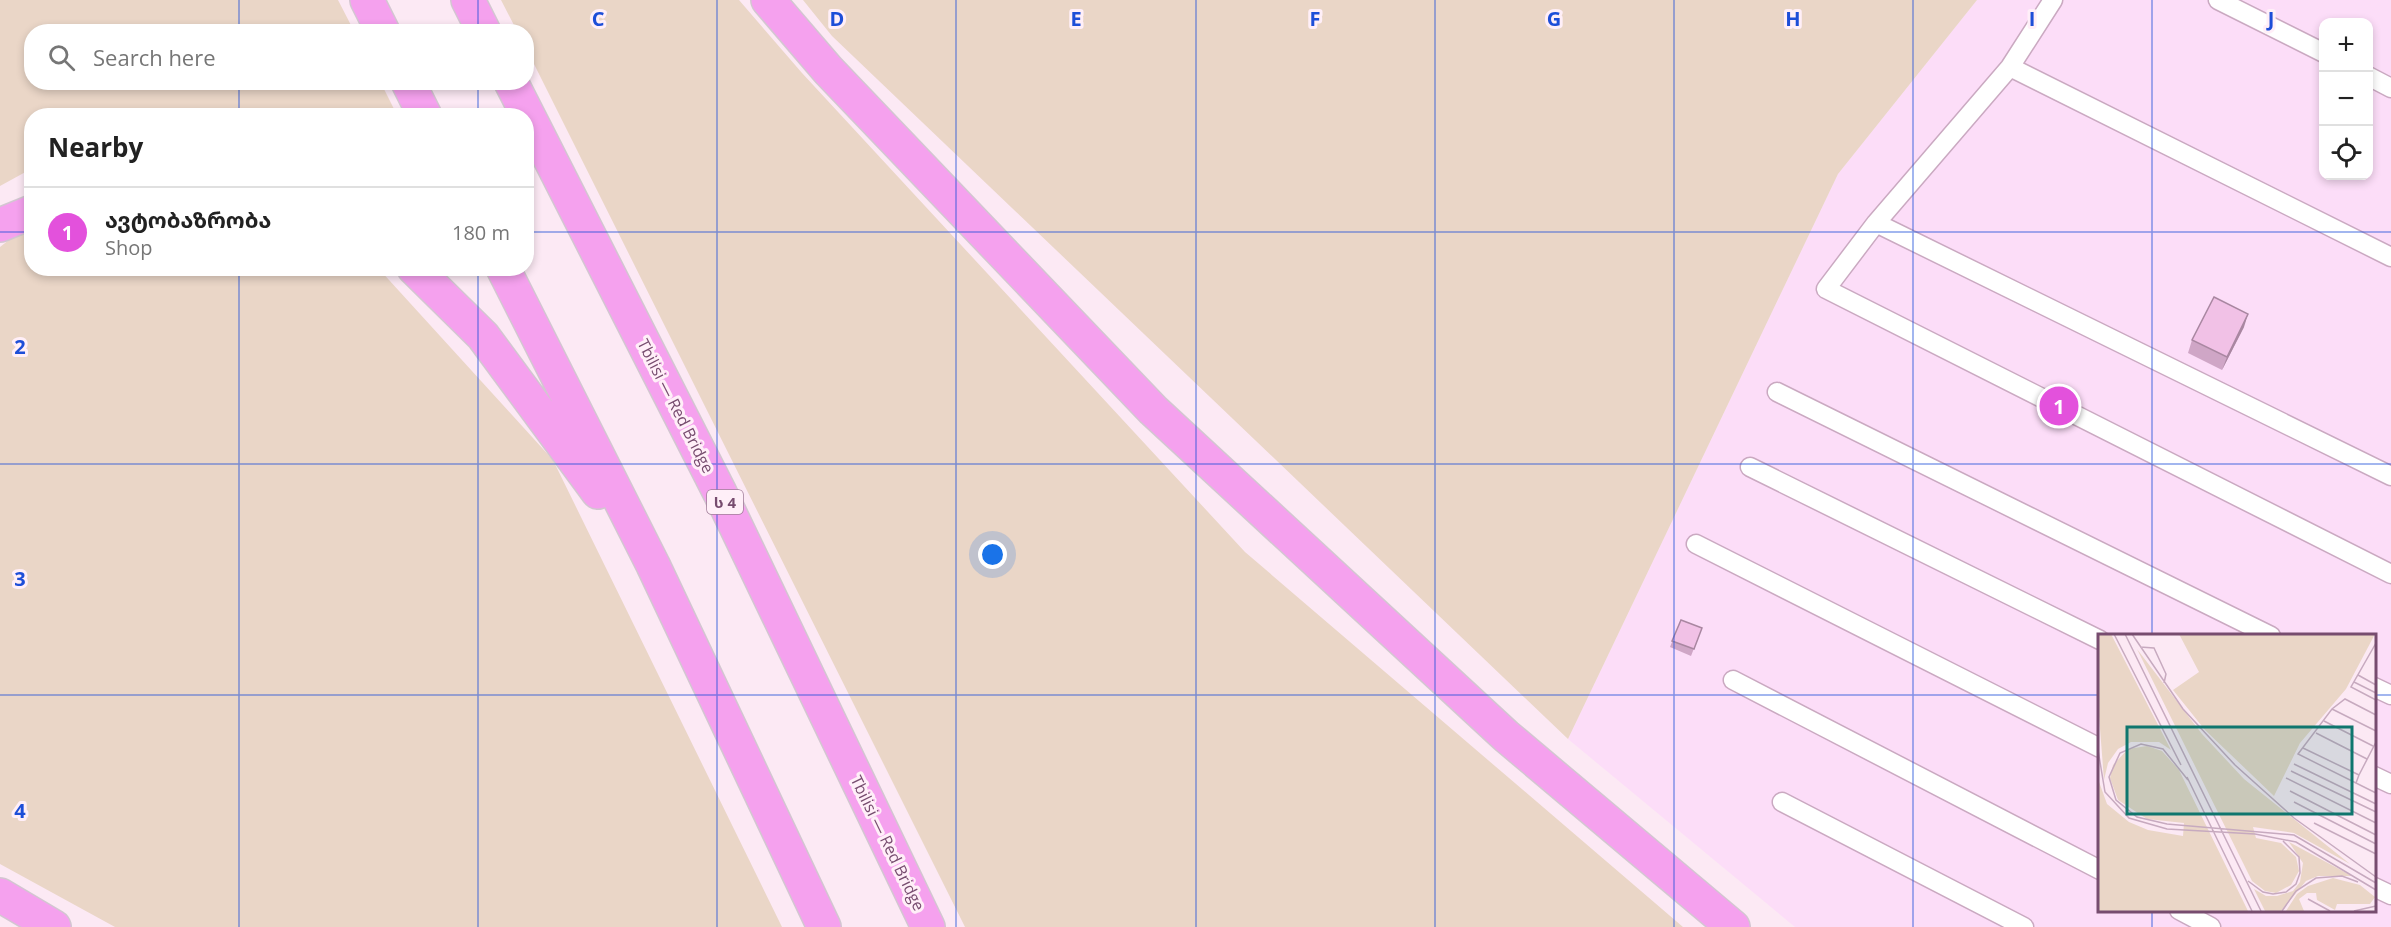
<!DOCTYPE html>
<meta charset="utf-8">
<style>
:root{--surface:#fff;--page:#f6f6f6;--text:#222;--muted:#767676;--line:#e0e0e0;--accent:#e351dc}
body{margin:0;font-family:"Open Sans","Noto Sans Georgian",sans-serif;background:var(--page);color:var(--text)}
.controls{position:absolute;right:18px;top:18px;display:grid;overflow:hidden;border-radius:12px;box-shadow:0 3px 9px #0003}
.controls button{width:54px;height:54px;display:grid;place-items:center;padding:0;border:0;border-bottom:2px solid var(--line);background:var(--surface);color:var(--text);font:30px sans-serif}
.you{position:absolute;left:993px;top:555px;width:21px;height:21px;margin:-15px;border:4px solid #fff;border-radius:50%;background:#1a73e8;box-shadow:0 0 0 9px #1a73e833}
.badge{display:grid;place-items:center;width:39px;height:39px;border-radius:50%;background:var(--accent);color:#fff;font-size:20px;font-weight:700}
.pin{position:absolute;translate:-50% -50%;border:3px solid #fff;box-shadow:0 2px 6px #0006}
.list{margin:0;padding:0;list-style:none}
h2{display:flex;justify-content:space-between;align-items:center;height:78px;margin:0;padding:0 24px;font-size:26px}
h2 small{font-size:20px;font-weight:400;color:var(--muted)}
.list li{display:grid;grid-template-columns:39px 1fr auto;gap:18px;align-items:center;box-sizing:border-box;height:90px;padding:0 24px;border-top:2px solid var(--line)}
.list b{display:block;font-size:22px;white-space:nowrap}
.list p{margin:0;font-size:20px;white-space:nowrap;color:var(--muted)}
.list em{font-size:20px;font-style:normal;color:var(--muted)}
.icon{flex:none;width:33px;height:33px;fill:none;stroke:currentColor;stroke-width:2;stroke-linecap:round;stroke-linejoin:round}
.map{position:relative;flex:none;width:2391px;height:927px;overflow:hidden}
.search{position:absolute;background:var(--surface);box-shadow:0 3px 9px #0003;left:24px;top:24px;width:510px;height:66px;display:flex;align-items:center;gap:15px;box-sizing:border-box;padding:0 21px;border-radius:24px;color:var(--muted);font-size:22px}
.panel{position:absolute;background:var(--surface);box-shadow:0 3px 9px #0003;left:24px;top:108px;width:510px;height:168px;border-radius:24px}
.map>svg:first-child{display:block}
</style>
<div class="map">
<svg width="2391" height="927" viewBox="0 0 2391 927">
<rect width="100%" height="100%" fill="#fce9f4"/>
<path fill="#fcddf8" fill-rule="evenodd" d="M1977,0H2391V927H1795L1568,739L1838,174ZM2324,22H2368V176H2324ZM2100,636H2374V910H2100Z"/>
<path fill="#ead6c7" d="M0,0H338L354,31L32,32V82L381,83L397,115L32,116L31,169L0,186Z
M501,0H739L802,73L1245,552L1683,927H965L527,50L526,32L517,31Z
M803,0H1977L1838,174L1568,739L832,36Z
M31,229L32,268L379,269L553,460L782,927H115L0,864V247L14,236Z"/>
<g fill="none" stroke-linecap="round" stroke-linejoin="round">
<g stroke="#caa9c1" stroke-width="21">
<path id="service" d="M2053,0L2010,67L1876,223L1826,289L2391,574
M2218,0L2324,53
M2010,67L2391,257
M2368,76L2391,88
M1876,223L2391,476
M1777,392L2271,636
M1750,467L2100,640
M1696,544L2100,748
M1733,680L2100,870
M2374,687L2391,695
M2374,776L2391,784
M1782,802L2024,927
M2374,887L2391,895
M2179,910L2211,927"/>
</g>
<g stroke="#d3c6d1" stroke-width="36">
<path id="motorway" d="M367,0L383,32
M468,0L484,32
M768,0L828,70L1153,410L1506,736L1733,927
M408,82L425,116
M511,82L720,493L928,927
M0,225L32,212
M414,268L483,336L598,492
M503,268L653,565L824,927
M0,895L54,927"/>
</g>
<use href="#service" stroke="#fff" stroke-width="18"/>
<use href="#motorway" stroke="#f5a1ee" stroke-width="33"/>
</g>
<path fill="#cfa6c6" d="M2244,327L2222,370L2188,353L2192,340Z
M1681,620L1702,628L1691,656L1670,647Z"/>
<path fill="#a987a1" d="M2248,314L2244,327L2222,370L2227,357Z"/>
<path fill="#f1c1e6" stroke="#a987a1" stroke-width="1.5" d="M2214,297L2248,314L2227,357L2192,340Z
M1681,620L1702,628L1694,649L1672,641Z"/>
<path fill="none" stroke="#1d4ed8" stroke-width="1.5" stroke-opacity="0.55" d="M239,0V32M478,0V32M717,0V927M956,0V927M1196,0V927M1435,0V927M1674,0V927M1913,0V927M2152,0V636M239,82V116M478,82V116M0,232H32M526,232H2391M239,268V927M478,268V927M0,464H2391M0,695H2100M2374,695H2391M2152,910V927"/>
<g text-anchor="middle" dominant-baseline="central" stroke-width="6" stroke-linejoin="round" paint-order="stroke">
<rect fill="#ffeff8" stroke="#a07d98" stroke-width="1.5" x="707" y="490" width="36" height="24" rx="4.5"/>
<g font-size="15" font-weight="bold" fill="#774c6f">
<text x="725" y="502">ს 4</text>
</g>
<g font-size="16" fill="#774c6f" stroke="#ffeff8">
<text transform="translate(676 406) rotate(63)">Tbilisi — Red Bridge</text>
<text transform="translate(888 843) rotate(64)">Tbilisi — Red Bridge</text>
</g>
</g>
<g transform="translate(2098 634)">
<rect width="278" height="278" fill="#fce9f4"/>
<path d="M0,0H13L73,116L61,108H33L20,115L10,129L6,146L0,69ZM81,0H277L248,55L202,109L176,162L107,96L75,56L101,38ZM39,15L104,100L146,145L252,230L196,199L155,193L158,204L183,209L198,223L201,237L193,251L178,259L167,257L154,247ZM49,112L64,117L81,136L150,277H0V145L9,170L31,188L50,196L85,202L86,189L49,185L20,166L12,144L15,131L30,115ZM191,208L254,242H220L208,247L183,277H167L156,255L168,262H179L195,257L202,248L205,229ZM235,244L262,251L277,263L272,270H239L237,276L219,266L218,259H209L201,265L206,277H188L199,260L210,252Z" fill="#ead6c7"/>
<path fill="none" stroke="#c7aabf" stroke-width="1.5" d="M16,0L83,131M27,0L163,277M34,0L85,75L137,131L196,184L278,243M278,9L253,53L278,66M42,13L56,14L68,40L66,49M260,41L278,51M256,48L278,59M234,75L278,97M278,81L247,65L234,75L200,120L278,159M226,87L275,112M218,99L269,125M205,114L261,141L258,149M0,116L7,158L31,184L69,195L157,200L198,208L278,256M196,130L278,170M193,137L278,178M261,141L278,108M89,143L154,277M188,144L278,189M90,146L65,115L43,110L22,119L11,143L18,166L39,183L69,190L196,201L278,249M192,157L278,201M196,168L278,210M216,189L278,220M150,247L165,258L175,260L188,258L198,250L202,239L201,223L185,207M210,265L232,277M184,277L198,257L218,244L244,242L260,248M256,277L278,272"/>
<path fill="#0f766e" fill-opacity="0.15" stroke="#0f766e" stroke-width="3" d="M29,93H254V180H29Z"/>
<rect width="278" height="278" fill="none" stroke="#774c6f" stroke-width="3"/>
</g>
<g font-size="20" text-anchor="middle" font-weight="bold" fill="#1d4ed8" stroke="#ffeff8" stroke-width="6" stroke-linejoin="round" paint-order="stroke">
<text x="598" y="26">C</text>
<text x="837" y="26">D</text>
<text x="1076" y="26">E</text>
<text x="1315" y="26">F</text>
<text x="1554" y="26">G</text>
<text x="1793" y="26">H</text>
<text x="2032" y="26">I</text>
<text x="2271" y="26">J</text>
<text x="20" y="354">2</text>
<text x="20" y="586">3</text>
<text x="20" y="818">4</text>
</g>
</svg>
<div class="controls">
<button>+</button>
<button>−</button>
<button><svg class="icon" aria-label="locate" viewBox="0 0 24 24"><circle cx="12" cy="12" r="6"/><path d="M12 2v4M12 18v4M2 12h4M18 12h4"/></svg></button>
</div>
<div class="you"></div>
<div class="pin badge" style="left:2059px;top:406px">1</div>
<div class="search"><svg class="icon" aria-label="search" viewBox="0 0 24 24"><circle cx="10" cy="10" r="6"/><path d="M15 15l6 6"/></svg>Search here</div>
<section class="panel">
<h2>Nearby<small></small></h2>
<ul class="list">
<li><span class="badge">1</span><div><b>ავტობაზრობა</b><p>Shop</p></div><em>180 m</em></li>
</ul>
</section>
</div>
